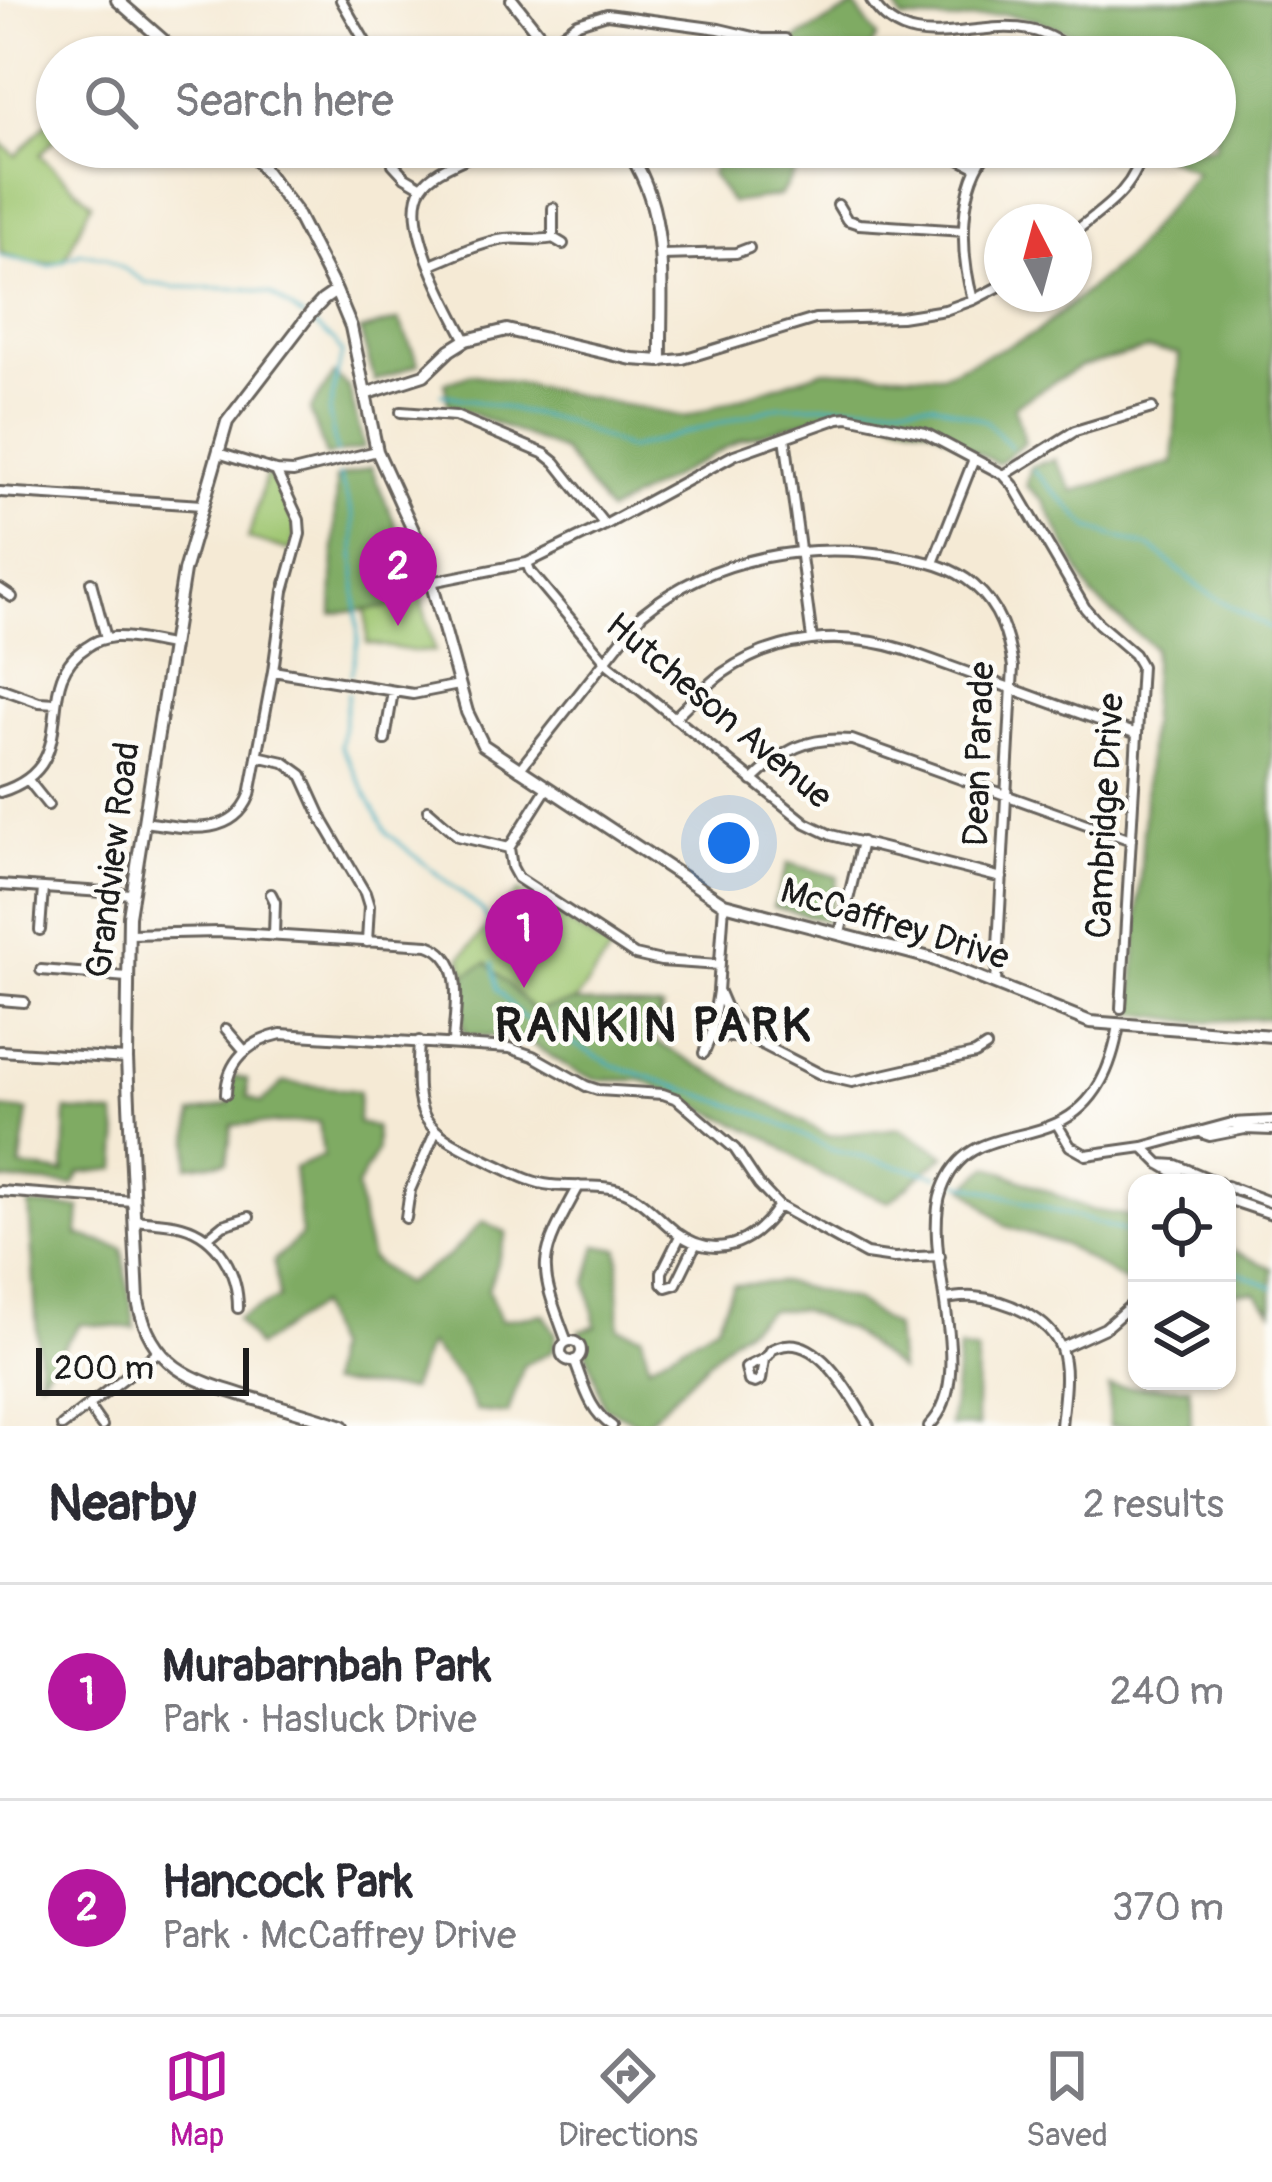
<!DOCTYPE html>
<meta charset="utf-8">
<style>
:root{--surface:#fff;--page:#f7f7f7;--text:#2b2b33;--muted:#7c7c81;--line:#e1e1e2;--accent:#b5179e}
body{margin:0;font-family:Pangolin,sans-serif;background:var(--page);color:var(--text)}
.controls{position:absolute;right:36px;bottom:36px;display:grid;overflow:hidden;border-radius:24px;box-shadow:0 3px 9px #0004}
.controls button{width:108px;height:108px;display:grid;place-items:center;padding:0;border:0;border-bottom:3px solid var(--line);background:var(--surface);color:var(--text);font:60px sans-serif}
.compass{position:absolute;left:984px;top:204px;width:108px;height:108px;border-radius:50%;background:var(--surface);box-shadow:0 3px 9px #0004;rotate:354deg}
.scale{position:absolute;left:36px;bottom:30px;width:213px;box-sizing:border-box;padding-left:12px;border:6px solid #1c1c1c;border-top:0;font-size:33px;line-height:42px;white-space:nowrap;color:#1c1c1c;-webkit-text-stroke:9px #fdfcf7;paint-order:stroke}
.you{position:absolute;left:729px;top:843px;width:42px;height:42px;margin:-30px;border:9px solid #fff;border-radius:50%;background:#1a73e8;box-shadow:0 0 0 18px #1a73e833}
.badge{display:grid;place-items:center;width:78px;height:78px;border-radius:50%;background:var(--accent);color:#fff;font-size:39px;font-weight:700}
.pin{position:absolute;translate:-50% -99px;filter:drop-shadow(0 3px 6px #0008)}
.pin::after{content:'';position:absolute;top:63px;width:42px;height:36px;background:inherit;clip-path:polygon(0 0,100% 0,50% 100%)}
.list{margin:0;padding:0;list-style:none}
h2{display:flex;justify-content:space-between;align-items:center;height:156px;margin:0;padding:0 48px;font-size:51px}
h2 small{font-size:39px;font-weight:400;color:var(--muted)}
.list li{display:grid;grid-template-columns:78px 1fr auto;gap:36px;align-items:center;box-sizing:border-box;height:216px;padding:0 48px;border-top:3px solid var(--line)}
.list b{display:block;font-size:45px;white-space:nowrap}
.list p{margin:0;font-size:39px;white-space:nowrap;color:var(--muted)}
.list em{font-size:39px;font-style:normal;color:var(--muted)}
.icon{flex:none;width:66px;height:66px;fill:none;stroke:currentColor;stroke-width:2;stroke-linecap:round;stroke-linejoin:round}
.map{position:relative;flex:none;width:1272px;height:1426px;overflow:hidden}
.search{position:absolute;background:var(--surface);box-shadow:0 3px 9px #0004;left:36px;right:36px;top:36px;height:132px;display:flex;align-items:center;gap:30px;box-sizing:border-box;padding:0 42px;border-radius:66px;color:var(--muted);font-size:45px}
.sheet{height:588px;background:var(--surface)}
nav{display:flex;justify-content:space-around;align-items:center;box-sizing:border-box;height:168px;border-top:3px solid var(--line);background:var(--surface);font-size:33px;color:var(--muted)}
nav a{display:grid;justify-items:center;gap:6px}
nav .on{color:var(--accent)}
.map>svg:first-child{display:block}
</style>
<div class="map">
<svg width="1272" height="1426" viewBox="0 0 1272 1426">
<rect width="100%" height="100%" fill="#fdfcf7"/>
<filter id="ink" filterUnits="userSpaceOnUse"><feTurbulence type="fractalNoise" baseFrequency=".00833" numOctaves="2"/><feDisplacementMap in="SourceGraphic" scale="24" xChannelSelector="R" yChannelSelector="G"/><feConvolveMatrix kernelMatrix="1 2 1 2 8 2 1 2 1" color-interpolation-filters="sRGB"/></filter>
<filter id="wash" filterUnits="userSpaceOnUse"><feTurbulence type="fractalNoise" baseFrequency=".004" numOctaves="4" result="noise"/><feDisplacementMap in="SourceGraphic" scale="48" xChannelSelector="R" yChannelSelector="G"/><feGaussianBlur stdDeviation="2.7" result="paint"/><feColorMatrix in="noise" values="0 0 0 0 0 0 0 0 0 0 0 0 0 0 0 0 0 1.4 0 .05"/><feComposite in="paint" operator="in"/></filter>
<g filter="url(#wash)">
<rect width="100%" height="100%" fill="#f5ead5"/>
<path fill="#9fc671" stroke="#5e7146" stroke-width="3" d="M57,112V136L40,155L91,203L65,260C45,267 19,262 0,252V142L16,156Z
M266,475L271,477L297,526L292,551L248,539Z
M420,594L435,651L417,652L367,643L366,609L388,607Z
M519,891L611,951L575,1002L663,1009L642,1080H600L578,1073L530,1043L515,1039L468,1034L463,1031L466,974L461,957Z"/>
<path fill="#7fab63" stroke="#4e6440" stroke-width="3" d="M892,0H1272V1018L1196,1022L1132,1013L1154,648L1092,596L1043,500L1026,486L1031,466L1055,459L1073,491L1173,463L1179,354L1148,349L1079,367L1014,406L1025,442L998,464L932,428L846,409L740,440L608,512L563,451L448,404L445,383L471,374L685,417L824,370L941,375L1036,333L1125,259L1196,172L1159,154L1157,147H1215V57H1103L1077,35L1036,20L1003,14L958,21L902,19Z
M855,6L877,37L865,57H780L781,52L799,37Z
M721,147H810L780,196L731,203L711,174Z
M399,320L419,364L375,381L360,331Z
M334,374L349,388L364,448L326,456L310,410Z
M371,467L424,592L388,607L332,614L336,478Z
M788,863L838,877L827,921L773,907Z
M487,963L534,1011L573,1002L660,1008L654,1041L829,1136L900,1128L945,1155L889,1202L823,1176L770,1139L641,1080H600L578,1073L530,1043L515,1039L468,1034L463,1026L466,974Z
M233,1076L247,1079L248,1097L261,1103L284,1082L359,1091L358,1123L375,1127L377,1150L357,1187L363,1225L371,1259L404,1284L449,1256L483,1221L507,1233L488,1290L501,1320L544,1314L556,1335L553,1351L524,1365L508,1414L476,1411L461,1381L428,1344L410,1390L328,1384L332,1347L318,1305L257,1347L236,1319L279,1298L274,1261L301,1235L294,1168L323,1156L319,1122L232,1125L227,1162L188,1166L192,1114L229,1104Z
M0,1108L28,1111L20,1167L64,1173L66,1110L115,1115L119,1141L117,1169L80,1173L73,1185L0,1180Z
M989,1166L1091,1210L1137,1217V1283L1126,1282L1064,1245L1005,1226L965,1187Z
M29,1205L80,1208L78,1235L122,1248L135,1328L80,1324L40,1379Z
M597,1245L619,1249V1328L642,1335L649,1365L717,1324L733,1285L781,1282L854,1300L895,1328L899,1370L849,1330L801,1310H770L730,1340L644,1425L604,1407L580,1330L596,1326L587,1283Z
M1227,1248L1272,1268V1311L1255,1292H1227Z
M959,1348L977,1352L976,1416L979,1426H950Z
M1109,1387H1190L1191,1426H1109Z"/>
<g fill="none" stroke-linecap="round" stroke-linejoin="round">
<path stroke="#40adbf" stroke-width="3" d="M0,256L49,266L81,253L105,257L147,283L174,287L248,289L271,294L303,317
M311,323L334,340L342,353L329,413L337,454
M441,394L565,421L628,449L780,406L933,403L986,421L1011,447
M1033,470L1090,528L1152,548L1201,589L1272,630
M339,475L353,517L358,642L351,675
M348,693L341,746L387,833L483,911L488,921V938
M493,963L497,989L521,1016L613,1065L764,1116L832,1150L938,1176
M958,1182L1137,1235
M1227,1267L1272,1287"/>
</g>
</g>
<g filter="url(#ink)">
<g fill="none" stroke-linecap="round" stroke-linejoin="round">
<g stroke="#68645d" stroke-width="14">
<path id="street" d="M341,0L374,57
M871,0C909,61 974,18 1030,30C1050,34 1065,45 1080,57
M548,45L578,23L607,14L719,29L762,39H785
M440,57L458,46L469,57
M936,147L975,167
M393,164L405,177L422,187
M838,205L847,220L859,224L964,231
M553,208V237
M1074,232C1105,208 1137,188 1143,147
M661,255L736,253L749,248
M431,265C455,255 479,243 505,239C521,237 537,242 553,238L563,244
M973,300C960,253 957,185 991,147
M466,340C449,308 400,221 422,187C435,167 468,160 487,147
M661,361L683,359L815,319L901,317L945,310L973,300L1002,285
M401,412L455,416L545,454L555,462L605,525
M785,437L812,639
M218,453L276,471L293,472L377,451
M1004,475L1075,431L1152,408
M0,492L202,505
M527,563L605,525L734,455L839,418L848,417L925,433L1004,475L1013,485L1085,608L1099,624L1134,654L1141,666L1121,1008
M933,563L974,459
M91,582L106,638
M431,582L527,563L530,571L609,665L806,823L831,835L1002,878
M0,589L12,597
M273,671L413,694L459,685
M0,688L39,702L56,703
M674,718C690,703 705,686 723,673C777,635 844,631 905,650L1137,734
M385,740L393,691
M257,756L284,762L302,775L323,821L365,893L369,906L367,942
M519,770L642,614C713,556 808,541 897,556C925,561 952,566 974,585C1000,608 1008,635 1013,667L996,984
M28,780L48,805
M752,781C783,750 807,736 852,740L1131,840
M547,788L509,848L512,867L518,878L635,955L661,961L719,965
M0,792C88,765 27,684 87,647C95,641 104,638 114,637C133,636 153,642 171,645
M428,810L458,836L509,848
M144,822C182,827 232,840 250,795L273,671L284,591L300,534L299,520L276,471
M0,885L132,894
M271,894L275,902L274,935
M724,904L718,991L711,1036L750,1038L822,1075L852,1082L975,1054L986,1047
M40,930L43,888
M840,933L862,842
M129,934L219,932L428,945C468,959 454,1010 453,1043
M41,970L127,977
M719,992L728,1013L750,1038
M0,1000L24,1002
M226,1029L244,1050
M419,1041C414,1122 419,1127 490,1162C510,1171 529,1183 551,1185C575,1188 602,1183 625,1192C644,1200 660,1220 676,1232C716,1262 754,1243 778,1207
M0,1051L127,1059
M704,1053L711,1036
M226,1094C227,1061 249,1041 281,1034L510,1048L533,1056L586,1086L598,1090L663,1094L677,1099L735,1149L759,1185L779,1206L866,1254L894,1258L940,1256
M1057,1124L1070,1146L1086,1155L1143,1147L1232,1123L1272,1121
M1204,1134L1210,1136L1245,1129L1272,1130
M1144,1148L1160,1164L1193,1183
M1160,1164L1176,1165L1219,1183
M1227,1186L1272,1203
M0,1191L133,1201
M1227,1199L1272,1214
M406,1218L410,1190L435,1133
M135,1220C150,1222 167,1222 182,1226C218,1236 238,1272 238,1308
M680,1236L662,1272V1283L666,1287L676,1284L696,1243
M207,1238L223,1225L249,1217
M945,1299C954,1298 964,1296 974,1297C1004,1299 1050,1318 1061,1349C1069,1372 1063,1402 1061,1426
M561 1351a10 10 0 1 1 20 0a10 10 0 1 1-20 0Z
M567,1342C537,1262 537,1262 579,1186
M1061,1348L1105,1328L1137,1300
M764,1359L761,1380L755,1383L749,1381L746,1368C751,1364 757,1363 763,1359C775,1352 764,1352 778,1347C818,1331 853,1399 869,1426
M574,1360C584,1385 589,1411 612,1426
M88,1406L102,1426
M62,1426L159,1351
M929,1426C981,1375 919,1254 942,1190C963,1132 1012,1144 1057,1123C1097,1105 1112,1066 1119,1025"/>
</g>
<g stroke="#68645d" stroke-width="16">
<path id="secondary" d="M117,0L164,41L177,57
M512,0L557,57
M247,147L295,211L336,291L351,327L377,451L423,552L467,712L483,745L724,904L930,958L1090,1022L1272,1036
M336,291L323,300L310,314L227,422L184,571L129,916L127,1059L138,1301C151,1369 193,1380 252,1398C282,1407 313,1416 343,1426
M365,394L424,375L450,350L466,340L507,330L632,359L661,361C660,288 671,209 625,147"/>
</g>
<use href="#street" stroke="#fff" stroke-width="8"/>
<use href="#secondary" stroke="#fff" stroke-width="10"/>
</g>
</g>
<g text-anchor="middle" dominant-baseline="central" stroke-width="9" stroke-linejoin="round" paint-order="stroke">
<g font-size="36" fill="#1c1c1c" stroke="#fdfcf7">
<text transform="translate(719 711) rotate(40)">Hutcheson Avenue</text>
<text transform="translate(979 754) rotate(-88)">Dean Parade</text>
<text transform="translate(1105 816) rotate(-87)">Cambridge Drive</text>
<text transform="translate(113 860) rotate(-83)">Grandview Road</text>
<text transform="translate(895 924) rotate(17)">McCaffrey Drive</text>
</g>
<g font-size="48" font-weight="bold" letter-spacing="3" fill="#1c1c1c" stroke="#fdfcf7">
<text x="654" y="1026">RANKIN PARK</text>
</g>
</g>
</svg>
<div class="controls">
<button><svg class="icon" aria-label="locate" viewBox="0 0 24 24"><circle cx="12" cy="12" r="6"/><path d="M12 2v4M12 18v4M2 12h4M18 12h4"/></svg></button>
<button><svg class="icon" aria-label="layers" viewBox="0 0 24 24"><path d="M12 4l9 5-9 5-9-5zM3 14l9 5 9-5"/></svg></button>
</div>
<svg class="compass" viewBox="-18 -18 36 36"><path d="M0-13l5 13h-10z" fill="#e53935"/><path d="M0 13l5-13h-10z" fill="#7c7c81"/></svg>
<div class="scale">200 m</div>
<div class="you"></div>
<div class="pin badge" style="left:524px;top:988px">1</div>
<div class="pin badge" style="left:398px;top:626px">2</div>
<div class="search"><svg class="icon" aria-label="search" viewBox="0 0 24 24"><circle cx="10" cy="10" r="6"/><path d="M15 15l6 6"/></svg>Search here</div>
</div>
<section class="sheet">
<h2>Nearby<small>2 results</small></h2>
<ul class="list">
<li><span class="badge">1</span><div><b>Murabarnbah Park</b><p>Park · Hasluck Drive</p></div><em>240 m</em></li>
<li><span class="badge">2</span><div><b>Hancock Park</b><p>Park · McCaffrey Drive</p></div><em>370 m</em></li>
</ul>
</section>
<nav>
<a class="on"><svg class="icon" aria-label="map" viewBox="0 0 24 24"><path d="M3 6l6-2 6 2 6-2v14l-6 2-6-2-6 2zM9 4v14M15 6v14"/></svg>Map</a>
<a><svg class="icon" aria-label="directions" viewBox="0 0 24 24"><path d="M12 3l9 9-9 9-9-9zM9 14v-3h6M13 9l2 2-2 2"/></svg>Directions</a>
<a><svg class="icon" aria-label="saved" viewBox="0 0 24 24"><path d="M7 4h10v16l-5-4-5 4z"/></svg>Saved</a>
</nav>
